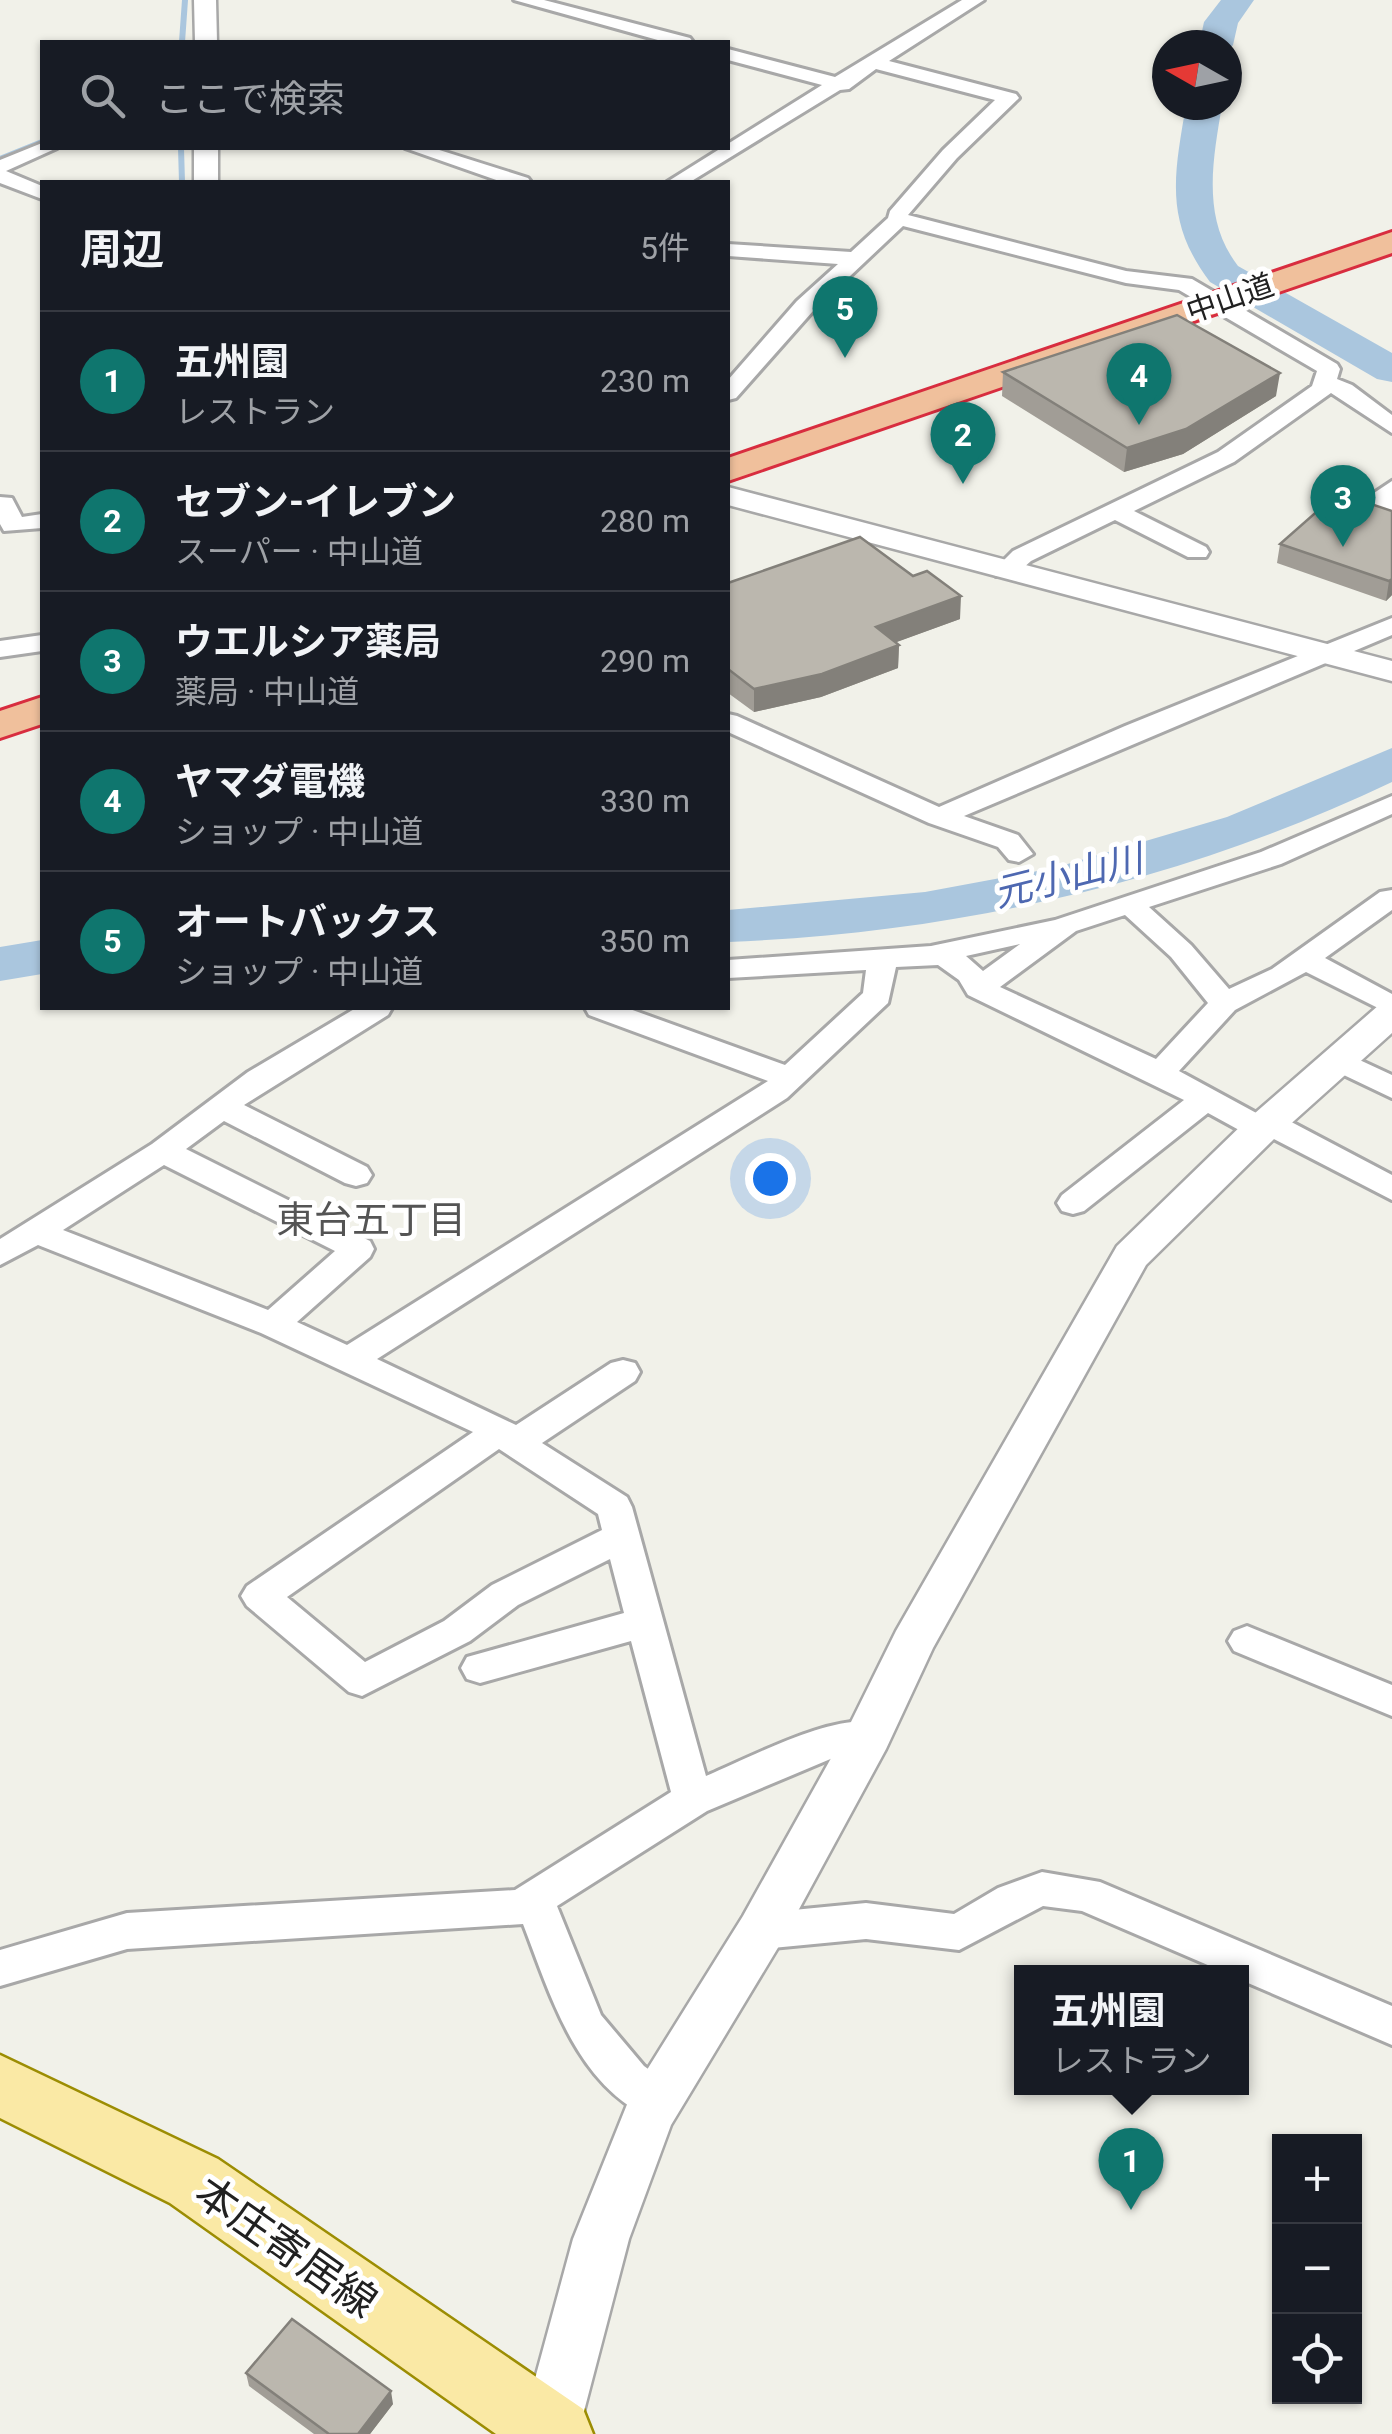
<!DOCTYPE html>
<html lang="ja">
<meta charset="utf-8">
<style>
:root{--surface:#171b24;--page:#242831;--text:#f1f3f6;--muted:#9ea1a6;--line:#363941;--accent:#0f766e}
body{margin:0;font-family:Roboto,"Noto Sans JP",sans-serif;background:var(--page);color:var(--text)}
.controls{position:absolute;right:30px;bottom:30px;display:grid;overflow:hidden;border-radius:0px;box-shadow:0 2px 8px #0004}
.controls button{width:90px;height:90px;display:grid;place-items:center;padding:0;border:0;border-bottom:2px solid var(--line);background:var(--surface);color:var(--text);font:50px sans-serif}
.compass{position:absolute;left:1152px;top:30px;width:90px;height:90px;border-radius:50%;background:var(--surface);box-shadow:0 2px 8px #0004;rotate:279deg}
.you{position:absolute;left:770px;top:1178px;width:35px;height:35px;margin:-25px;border:8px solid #fff;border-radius:50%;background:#1a73e8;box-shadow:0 0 0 15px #1a73e833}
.badge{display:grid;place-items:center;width:65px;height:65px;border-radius:50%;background:var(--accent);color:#fff;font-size:32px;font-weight:700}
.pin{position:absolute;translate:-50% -82px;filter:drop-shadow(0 2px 5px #0008)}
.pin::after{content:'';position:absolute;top:52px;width:35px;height:30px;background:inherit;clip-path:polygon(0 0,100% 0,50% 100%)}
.popup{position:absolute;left:1014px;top:1965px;width:235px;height:130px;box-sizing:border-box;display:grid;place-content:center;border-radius:0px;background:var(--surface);filter:drop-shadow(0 2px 8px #0005);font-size:32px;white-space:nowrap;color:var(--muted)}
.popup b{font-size:38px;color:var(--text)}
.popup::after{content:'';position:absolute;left:50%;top:100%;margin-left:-20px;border:20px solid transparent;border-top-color:var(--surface)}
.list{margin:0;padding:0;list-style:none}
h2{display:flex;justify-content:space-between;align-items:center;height:130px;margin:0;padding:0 40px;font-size:42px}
h2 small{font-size:32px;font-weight:400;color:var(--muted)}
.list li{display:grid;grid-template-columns:65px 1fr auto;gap:30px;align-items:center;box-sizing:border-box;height:140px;padding:0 40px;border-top:2px solid var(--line)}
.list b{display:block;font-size:38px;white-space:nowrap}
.list p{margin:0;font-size:32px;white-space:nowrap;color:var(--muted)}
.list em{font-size:32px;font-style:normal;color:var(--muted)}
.icon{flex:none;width:55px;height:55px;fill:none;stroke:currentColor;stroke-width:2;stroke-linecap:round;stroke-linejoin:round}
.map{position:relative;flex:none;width:1392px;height:2434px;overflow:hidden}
.search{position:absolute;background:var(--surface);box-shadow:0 2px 8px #0004;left:40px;top:40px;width:690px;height:110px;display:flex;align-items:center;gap:25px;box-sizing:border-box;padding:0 35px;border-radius:0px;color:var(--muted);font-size:38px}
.panel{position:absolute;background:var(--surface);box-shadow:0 2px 8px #0004;left:40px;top:180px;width:690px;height:830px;border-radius:0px}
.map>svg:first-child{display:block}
</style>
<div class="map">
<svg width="1392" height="2434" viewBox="0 0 1392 2434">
<rect width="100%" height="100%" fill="#f1f1e9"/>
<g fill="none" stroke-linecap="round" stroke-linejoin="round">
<path stroke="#aac6de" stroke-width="6" d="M182,42L185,0
M181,148L182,182
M0,159L42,142"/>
<path fill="#aac6de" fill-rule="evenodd" d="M1221,0H1254L1238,23L1233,45L1227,52V45H1199L1204,22Z
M1186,105H1222C1213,160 1201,218 1238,266L1392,353V382L1377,379L1210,282C1164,221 1174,176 1186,105Z
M1392,748V782C1184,881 958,933 728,942V910L925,892L1054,868L1227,817Z
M42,940V974L0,981V947Z"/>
<g stroke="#a8a8a8" stroke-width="6">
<path id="minor" d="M514,0H544L690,38L693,42H665Z
M962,0H984L889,61L1016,94L1019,98L957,158L908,215L1126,271L1192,279L1337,364L1340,369L1337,379L1352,385L1392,415V433L1331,393L1234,462L1134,511L1206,547L1209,552L1206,557H1188L1115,520L1031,561L1014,576H996L993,571L1013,551L1218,452L1312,386L1317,371L1179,290L1126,283L903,226L813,311L736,398L728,400V380L797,301L838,264L728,256V244L851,252L888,218L890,211L943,150L995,100L876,69L849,89L840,90L690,182H667L822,85L728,60V49L835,77Z
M42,143V148H57L6,171L42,186V199L0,183V160Z
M405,148H433L528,178L531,182H502Z
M1392,481V514L1365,499Z
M0,497L12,498L22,517L42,514V528L4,531L0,524Z
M1392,618V635L964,816L1018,835L1033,854L1019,862L1009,860L998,847L929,823L728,732V714L737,716L939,807L1125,726Z
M42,635V651L0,657V641Z
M1392,796V814L1281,864L1149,907L1191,945L1229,989L1272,969L1380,892L1392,890V910L1325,958L1392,994V1015L1306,972L1235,1010L1179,1071L1260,1115L1280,1116L1392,1175V1200L1270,1137L1250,1136L1208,1113L1084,1211L1073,1214L1062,1211L1057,1203L1062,1195L1184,1100L968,995L959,980L938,965L896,967L888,1003L787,1098L377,1359L516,1425L611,1363L623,1360L635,1363L640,1372L635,1381L542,1443L627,1497L632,1507L706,1776C750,1758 838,1709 883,1724L888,1735L883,1746L840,1755L707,1811L557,1906L601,2015L644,2066L673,2087L680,2101L673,2115L658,2121C577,2090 551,1996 523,1924L127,1949L0,1986V1950L127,1913L515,1890L671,1792L631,1641L480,1683L467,1679L461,1668L467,1657L624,1613L610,1559L518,1605L470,1641L362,1696L349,1692L247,1606L241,1596L247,1586L473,1432L261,1333L38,1245L0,1265V1239L152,1144L248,1072L356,1008H392L388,1015L244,1105L367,1167L372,1175L367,1183L356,1186L345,1183L224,1121L186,1149L370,1241L374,1249L370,1257L297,1322L347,1345L768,1081L589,1015L585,1008H627L785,1065L863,993L866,970L728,978V960L931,946L1055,920L1261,852ZM1125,915L1171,957L1208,1003L1156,1059L1000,987L1076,931ZM1020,944L983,971L966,956ZM164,1165L335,1251L268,1310L63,1230ZM499,1449L598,1514L602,1530L492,1585L444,1621L365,1662L287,1597Z
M1338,1050L1392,1075V1098L1327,1067L1323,1060L1327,1053Z
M1247,1626L1392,1685V1716L1234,1651L1228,1641L1234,1631Z
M1042,1872L1100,1882L1392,2006V2045L1241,1980V1972H1224L1082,1911L1043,1906L959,1950L866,1939L761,1949L746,1944L740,1931L746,1918L761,1913L866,1903L954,1914L998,1888Z"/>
</g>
<g stroke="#a8a8a8" stroke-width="5">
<path id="tertiary" d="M194,0H216L217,42H195Z
M194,148H218V182H194Z
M728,487L1392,661V681L728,505Z
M1392,1001V1033L1275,1138L1146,1265L933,1648L886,1749L779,1946L671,2125L629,2239L578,2434H520L573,2239L630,2097L743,1916L849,1726L896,1631L1117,1246L1247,1120L1379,1005Z"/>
</g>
<g stroke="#9c8d03" stroke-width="5">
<path id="primary" d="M0,2055L218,2159L583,2409L593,2434H496L170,2203L0,2118Z"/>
</g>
<g stroke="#d82d3f" stroke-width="6">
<path id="trunk" d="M1392,232V253L728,481V458Z
M42,697V724L0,738V711Z"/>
</g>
<use href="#minor" fill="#fff" fill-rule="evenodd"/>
<use href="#tertiary" fill="#fff" fill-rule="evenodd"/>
<use href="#primary" fill="#fae9a5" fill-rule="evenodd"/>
<use href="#trunk" fill="#f0c09c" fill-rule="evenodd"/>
</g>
<path fill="#a19d96" d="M1003,372L1276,396L1183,454L1124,472L1002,396Z
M1392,511V595L1386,601L1277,563L1280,544Z
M728,583L960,619L896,642L899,645L898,668L821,697L754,712L728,693Z
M246,2373L393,2404L370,2434H314L249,2386Z"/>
<path fill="#83807a" d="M1280,373L1276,396L1183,454L1124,472L1127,448Z
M1392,579V595L1386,601L1389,581Z
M961,596L960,619L875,650L876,627Z
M899,645L898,668L821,697L754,712V689Z
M391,2391L393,2404L370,2434H358Z"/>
<path fill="#bbb7ae" stroke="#83807a" stroke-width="2.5" d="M1177,315L1280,373L1186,429L1127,448L1003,372Z
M1338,493L1392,511V579L1389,581L1280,544Z
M860,537L913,576L927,571L961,596L876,627L899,645L822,674L754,689L728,669V583Z
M292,2319L391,2391L358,2434H329L246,2373Z"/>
<g text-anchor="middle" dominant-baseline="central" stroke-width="10" stroke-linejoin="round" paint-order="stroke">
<g font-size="30" fill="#212121" stroke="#fff">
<text transform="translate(1230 298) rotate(-19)">中山道</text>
</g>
<g font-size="38" font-style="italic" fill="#4e68b1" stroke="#fff">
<text transform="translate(1068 876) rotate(-14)">元小山川</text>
</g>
<g font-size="38" fill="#545454" stroke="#fff">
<text x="371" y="1220">東台五丁目</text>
</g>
<g font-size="42" fill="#212121" stroke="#fff">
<text transform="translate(286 2247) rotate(35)">本庄寄居線</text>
</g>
</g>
</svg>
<div class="controls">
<button>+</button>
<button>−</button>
<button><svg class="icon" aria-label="locate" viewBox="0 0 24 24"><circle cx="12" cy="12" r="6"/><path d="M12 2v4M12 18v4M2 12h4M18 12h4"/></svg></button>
</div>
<svg class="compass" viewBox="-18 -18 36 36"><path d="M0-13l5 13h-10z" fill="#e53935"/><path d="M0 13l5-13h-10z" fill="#9ea1a6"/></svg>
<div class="you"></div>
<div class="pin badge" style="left:1131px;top:2210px">1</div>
<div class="popup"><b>五州園</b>レストラン</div>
<div class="pin badge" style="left:963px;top:484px">2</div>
<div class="pin badge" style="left:1343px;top:547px">3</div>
<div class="pin badge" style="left:1139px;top:425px">4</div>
<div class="pin badge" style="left:845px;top:358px">5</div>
<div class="search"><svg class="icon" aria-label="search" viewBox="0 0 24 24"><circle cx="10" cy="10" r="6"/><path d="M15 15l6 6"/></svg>ここで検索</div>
<section class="panel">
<h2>周辺<small>5件</small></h2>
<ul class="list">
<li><span class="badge">1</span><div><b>五州園</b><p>レストラン</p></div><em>230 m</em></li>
<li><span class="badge">2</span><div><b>セブン-イレブン</b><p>スーパー · 中山道</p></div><em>280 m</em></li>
<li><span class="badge">3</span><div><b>ウエルシア薬局</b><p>薬局 · 中山道</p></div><em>290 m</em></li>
<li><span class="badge">4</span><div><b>ヤマダ電機</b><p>ショップ · 中山道</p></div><em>330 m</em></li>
<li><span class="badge">5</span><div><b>オートバックス</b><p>ショップ · 中山道</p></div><em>350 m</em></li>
</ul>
</section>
</div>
